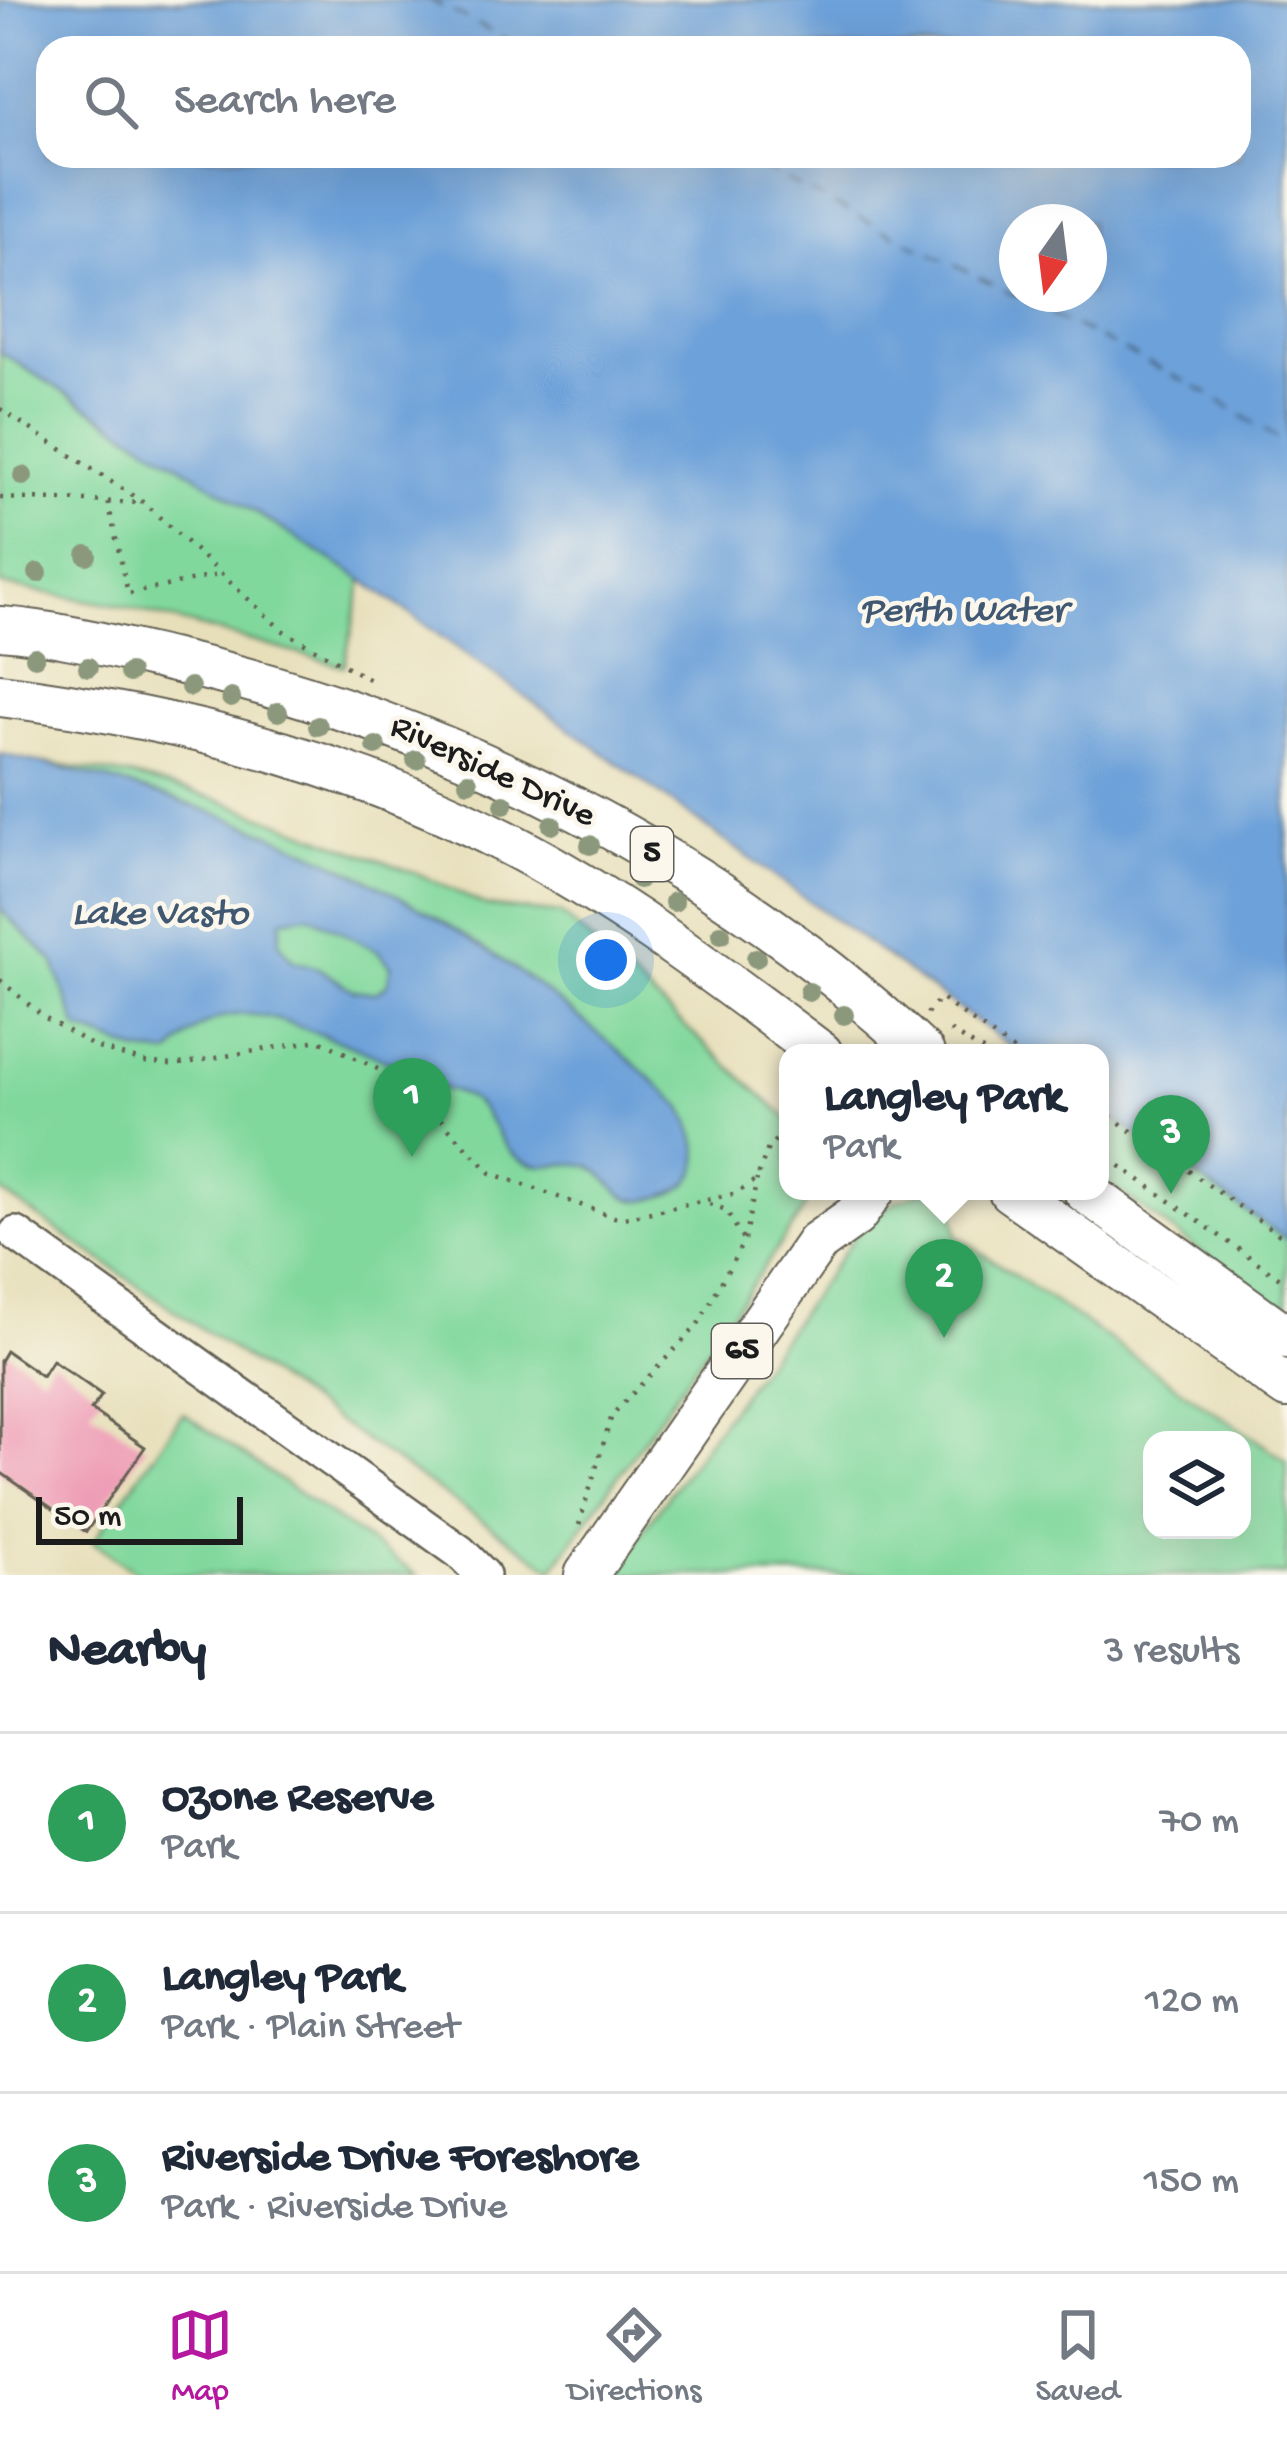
<!DOCTYPE html>
<meta charset="utf-8">
<style>
:root{--surface:#fff;--page:#f6f6f7;--text:#1f2937;--muted:#747a83;--line:#e0e1e3;--accent:#b5179e}
body{margin:0;font-family:"Gochi Hand",sans-serif;background:var(--page);color:var(--text)}
.controls{position:absolute;right:36px;bottom:36px;display:grid;overflow:hidden;border-radius:24px;box-shadow:0 12px 48px #0002}
.controls button{width:108px;height:108px;display:grid;place-items:center;padding:0;border:0;border-bottom:3px solid var(--line);background:var(--surface);color:var(--text);font:60px sans-serif}
.compass{position:absolute;left:999px;top:204px;width:108px;height:108px;border-radius:50%;background:var(--surface);box-shadow:0 12px 48px #0002;rotate:194deg}
.scale{position:absolute;left:36px;bottom:30px;width:207px;box-sizing:border-box;padding-left:12px;border:6px solid #1c1c1c;border-top:0;font-size:33px;line-height:42px;white-space:nowrap;color:#1c1c1c;-webkit-text-stroke:9px #fbf7ec;paint-order:stroke}
.you{position:absolute;left:606px;top:960px;width:42px;height:42px;margin:-30px;border:9px solid #fff;border-radius:50%;background:#1a73e8;box-shadow:0 0 0 18px #1a73e833}
.badge{display:grid;place-items:center;width:78px;height:78px;border-radius:50%;background:var(--accent);color:#fff;font-size:39px;font-weight:700}
.pin{position:absolute;translate:-50% -99px;filter:drop-shadow(0 3px 6px #0008)}
.pin::after{content:'';position:absolute;top:63px;width:42px;height:36px;background:inherit;clip-path:polygon(0 0,100% 0,50% 100%)}
.popup{position:absolute;left:779px;top:1044px;width:330px;height:156px;box-sizing:border-box;display:grid;place-content:center;border-radius:24px;background:var(--surface);filter:drop-shadow(0 3px 9px #0005);font-size:39px;white-space:nowrap;color:var(--muted)}
.popup b{font-size:45px;color:var(--text)}
.popup::after{content:'';position:absolute;left:50%;top:100%;margin-left:-24px;border:24px solid transparent;border-top-color:var(--surface)}
.list{margin:0;padding:0;list-style:none}
h2{display:flex;justify-content:space-between;align-items:center;height:156px;margin:0;padding:0 48px;font-size:51px}
h2 small{font-size:39px;font-weight:400;color:var(--muted)}
.list li{display:grid;grid-template-columns:78px 1fr auto;gap:36px;align-items:center;box-sizing:border-box;height:180px;padding:0 48px;border-top:3px solid var(--line)}
.list b{display:block;font-size:45px;white-space:nowrap}
.list p{margin:0;font-size:39px;white-space:nowrap;color:var(--muted)}
.list em{font-size:39px;font-style:normal;color:var(--muted)}
.icon{flex:none;width:66px;height:66px;fill:none;stroke:currentColor;stroke-width:2;stroke-linecap:round;stroke-linejoin:round}
.map{position:relative;flex:none;width:1287px;height:1575px;overflow:hidden}
.search{position:absolute;background:var(--surface);box-shadow:0 12px 48px #0002;left:36px;right:36px;top:36px;height:132px;display:flex;align-items:center;gap:30px;box-sizing:border-box;padding:0 42px;border-radius:36px;color:var(--muted);font-size:45px}
.sheet{height:696px;background:var(--surface)}
nav{display:flex;justify-content:space-around;align-items:center;box-sizing:border-box;height:168px;border-top:3px solid var(--line);background:var(--surface);font-size:33px;color:var(--muted)}
nav a{display:grid;justify-items:center;gap:6px}
nav .on{color:var(--accent)}
.map>svg:first-child{display:block}
</style>
<div class="map">
<svg width="1287" height="1575" viewBox="0 0 1287 1575">
<rect width="100%" height="100%" fill="#fbf7ec"/>
<filter id="ink" filterUnits="userSpaceOnUse"><feTurbulence type="fractalNoise" baseFrequency=".00833" numOctaves="2"/><feDisplacementMap in="SourceGraphic" scale="24" xChannelSelector="R" yChannelSelector="G"/><feConvolveMatrix kernelMatrix="1 2 1 2 8 2 1 2 1" color-interpolation-filters="sRGB"/></filter>
<filter id="wash" filterUnits="userSpaceOnUse"><feTurbulence type="fractalNoise" baseFrequency=".004" numOctaves="4" result="noise"/><feDisplacementMap in="SourceGraphic" scale="48" xChannelSelector="R" yChannelSelector="G"/><feGaussianBlur stdDeviation="2.7" result="paint"/><feColorMatrix in="noise" values="0 0 0 0 0 0 0 0 0 0 0 0 0 0 0 0 0 1.4 0 .05"/><feComposite in="paint" operator="in"/></filter>
<g filter="url(#wash)">
<rect width="100%" height="100%" fill="#e7dfba"/>
<path fill="#81d89d" stroke="#4e7a5c" stroke-width="3" fill-rule="evenodd" d="M0,352L363,580L344,666L125,607L0,585Z
M0,756L129,776L220,800L423,876L486,906L561,914L788,1119V1191H811L801,1214L553,1569L0,1191Z
M1100,1109L1287,1240V1316L1100,1177Z
M923,1191H951L957,1236L1287,1461V1575H611L863,1225L896,1201ZM1152,1440H1242V1530H1152Z
M183,1413L417,1575H140L93,1542Z"/>
<path fill="#6da1d9" stroke="#445e7a" stroke-width="3" fill-rule="evenodd" d="M0,0H1287V1240L1100,1109V1053H1020L363,580L0,352ZM48,48H1239V156H48ZM1017,222H1089V294H1017Z
M0,754C287,815 466,909 682,1106C700,1140 713,1180 667,1195C657,1198 642,1203 631,1199C614,1193 607,1173 589,1166C568,1159 547,1171 526,1162C499,1151 495,1118 473,1101C456,1088 430,1089 416,1078C388,1059 357,1047 325,1036C261,1013 221,995 170,1055L139,1052L78,1029L53,961L0,909ZM309,915L378,951L391,966L387,985L376,993L353,990L318,968L293,961L279,942L282,919Z"/>
<g fill="none" stroke-linecap="round" stroke-linejoin="round">
<path stroke="#405871" stroke-width="3" stroke-dasharray="15 12" stroke-linecap="butt" d="M429,0L524,48
M738,156L1206,392L1287,445"/>
</g>
<g id="blocks">
<path fill="#ee9db6" d="M6,1351L42,1376L52,1360L102,1395L91,1410L145,1447L86,1532L0,1472V1361Z"/>
</g>
</g>
<g filter="url(#ink)">
<use href="#blocks" fill-opacity="0" stroke="#636053" stroke-width="3"/>
<g fill="none" stroke-linecap="round" stroke-linejoin="round">
<g stroke="#636053" stroke-width="38">
<path id="minor" d="M16,1234L460,1552L483,1575"/>
</g>
<g stroke="#636053" stroke-width="46">
<path id="major" d="M0,628C57,632 115,647 170,660C446,723 715,858 923,1053
M0,695C175,717 346,760 504,841C616,898 721,978 821,1053
M1010,1191L1287,1387
M1085,1191L1287,1337
M586,1575L817,1243L855,1216L873,1191"/>
</g>
<path stroke="#636053" stroke-width="4.5" stroke-dasharray="3 9" stroke-linecap="butt" d="M0,409L144,503L282,630L372,681
M0,498L144,503
M108,502L128,594L218,575
M0,980L44,1017L95,1047L144,1062L174,1065L319,1040L406,1083L491,1173L620,1219L737,1193L757,1179L768,1148L788,1127
M927,1014L940,998L1017,1053
M950,1031L986,1053
M1100,1109L1287,1240
M1100,1152L1287,1283
M709,1204L726,1210L744,1241
M579,1525L612,1415L697,1326L744,1241L757,1179"/>
<use href="#minor" stroke="#fff" stroke-width="33"/>
<use href="#major" stroke="#fff" stroke-width="42"/>
</g>
<g fill="#8b987c">
<circle cx="23" cy="476" r="10"/>
<circle cx="87" cy="555" r="10"/>
<circle cx="38" cy="573" r="10"/>
<circle cx="35" cy="657" r="10"/>
<circle cx="88" cy="667" r="10"/>
<circle cx="129" cy="673" r="10"/>
<circle cx="190" cy="687" r="10"/>
<circle cx="231" cy="698" r="10"/>
<circle cx="278" cy="712" r="10"/>
<circle cx="318" cy="726" r="10"/>
<circle cx="376" cy="746" r="10"/>
<circle cx="416" cy="760" r="10"/>
<circle cx="468" cy="782" r="10"/>
<circle cx="504" cy="804" r="10"/>
<circle cx="552" cy="825" r="10"/>
<circle cx="590" cy="845" r="10"/>
<circle cx="639" cy="879" r="10"/>
<circle cx="674" cy="902" r="10"/>
<circle cx="721" cy="934" r="10"/>
<circle cx="756" cy="958" r="10"/>
<circle cx="809" cy="992" r="10"/>
<circle cx="844" cy="1015" r="10"/>
</g>
</g>
<g text-anchor="middle" dominant-baseline="central" stroke-width="9" stroke-linejoin="round" paint-order="stroke">
<g fill="#fbf7ec" stroke="#5f5e5a" stroke-width="3">
<rect x="631" y="827" width="42" height="54" rx="9"/>
<rect x="712" y="1324" width="60" height="54" rx="9"/>
</g>
<g font-size="33" font-weight="bold" fill="#1c1c1c">
<text x="652" y="854">5</text>
<text x="742" y="1351">65</text>
</g>
<g font-size="36" fill="#1c1c1c" stroke="#fbf7ec">
<text transform="translate(492 773) rotate(25)">Riverside Drive</text>
</g>
<g font-size="39" font-style="italic" fill="#405871" stroke="#fbf7ec">
<text x="963" y="613">Perth Water</text>
<text x="160" y="916">Lake Vasto</text>
</g>
</g>
</svg>
<div class="controls">
<button><svg class="icon" aria-label="layers" viewBox="0 0 24 24"><path d="M12 4l9 5-9 5-9-5zM3 14l9 5 9-5"/></svg></button>
</div>
<svg class="compass" viewBox="-18 -18 36 36"><path d="M0-13l5 13h-10z" fill="#e53935"/><path d="M0 13l5-13h-10z" fill="#747a83"/></svg>
<div class="scale">50 m</div>
<div class="you"></div>
<div class="pin badge" style="left:412px;top:1157px;background:#2e9e5b">1</div>
<div class="pin badge" style="left:944px;top:1338px;background:#2e9e5b">2</div>
<div class="popup"><b>Langley Park</b>Park</div>
<div class="pin badge" style="left:1171px;top:1194px;background:#2e9e5b">3</div>
<div class="search"><svg class="icon" aria-label="search" viewBox="0 0 24 24"><circle cx="10" cy="10" r="6"/><path d="M15 15l6 6"/></svg>Search here</div>
</div>
<section class="sheet">
<h2>Nearby<small>3 results</small></h2>
<ul class="list">
<li><span class="badge" style="background:#2e9e5b">1</span><div><b>Ozone Reserve</b><p>Park</p></div><em>70 m</em></li>
<li><span class="badge" style="background:#2e9e5b">2</span><div><b>Langley Park</b><p>Park · Plain Street</p></div><em>120 m</em></li>
<li><span class="badge" style="background:#2e9e5b">3</span><div><b>Riverside Drive Foreshore</b><p>Park · Riverside Drive</p></div><em>150 m</em></li>
</ul>
</section>
<nav>
<a class="on"><svg class="icon" aria-label="map" viewBox="0 0 24 24"><path d="M3 6l6-2 6 2 6-2v14l-6 2-6-2-6 2zM9 4v14M15 6v14"/></svg>Map</a>
<a><svg class="icon" aria-label="directions" viewBox="0 0 24 24"><path d="M12 3l9 9-9 9-9-9zM9 14v-3h6M13 9l2 2-2 2"/></svg>Directions</a>
<a><svg class="icon" aria-label="saved" viewBox="0 0 24 24"><path d="M7 4h10v16l-5-4-5 4z"/></svg>Saved</a>
</nav>
